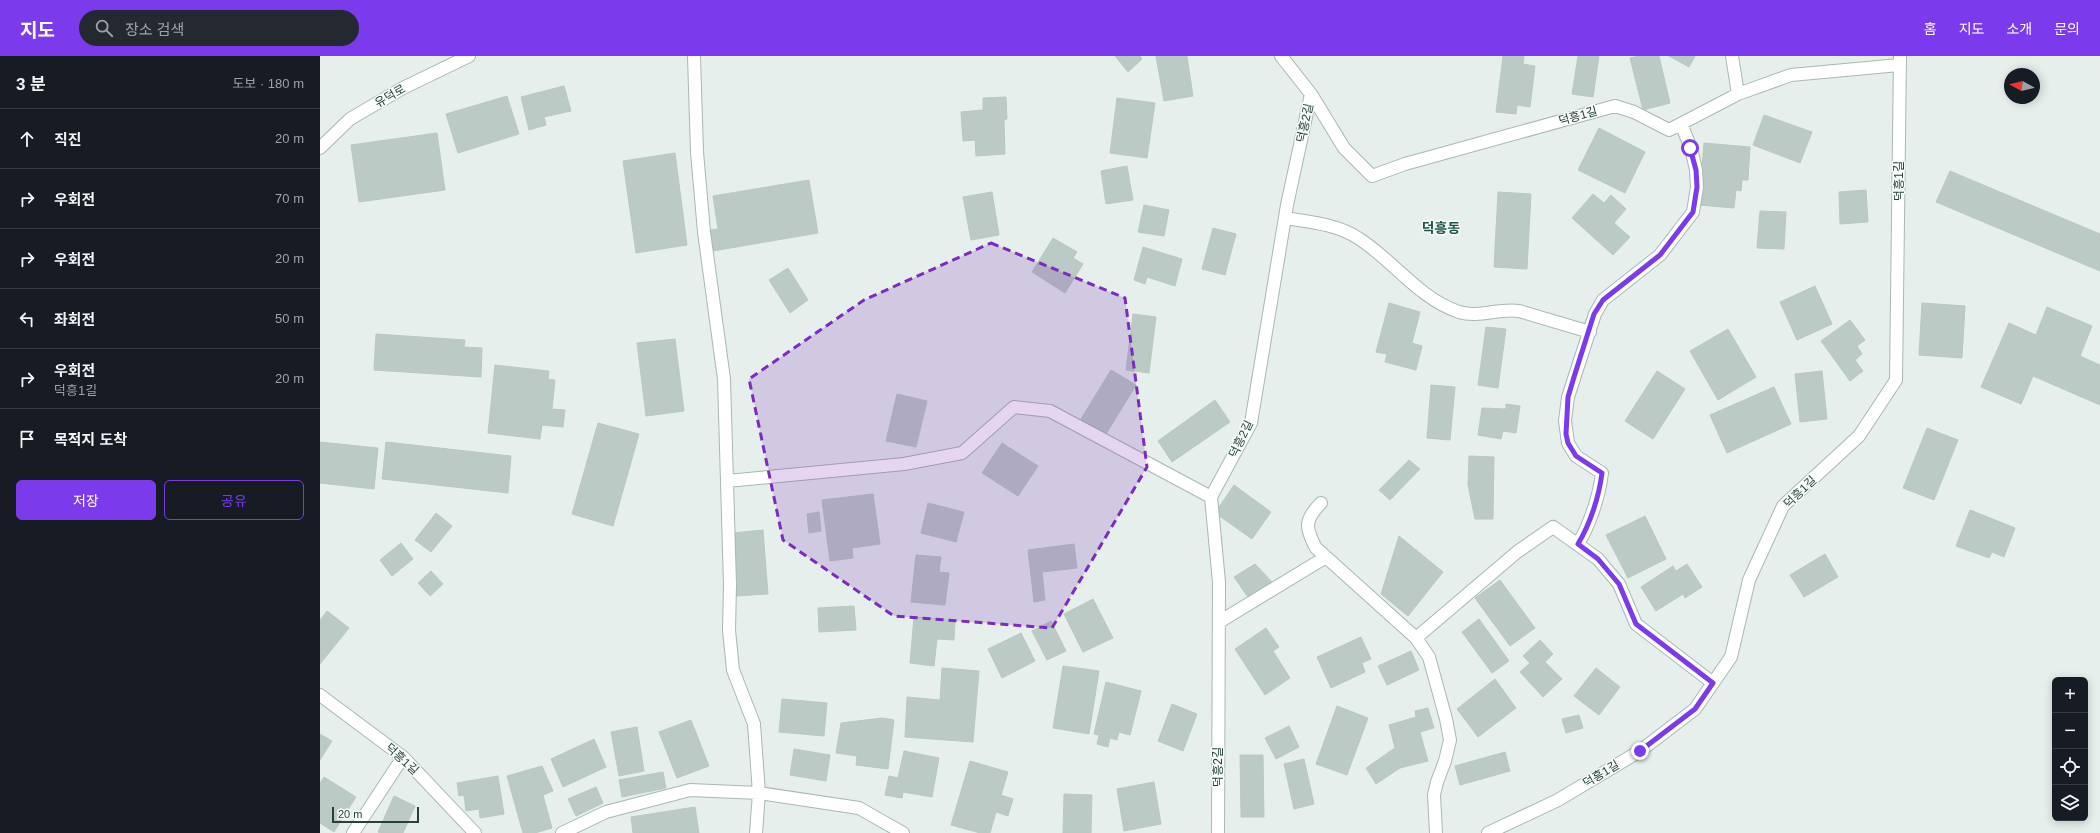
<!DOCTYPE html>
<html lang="ko">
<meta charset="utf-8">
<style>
:root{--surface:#171b24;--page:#242831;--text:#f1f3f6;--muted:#9ea1a6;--line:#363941;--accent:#7c3aed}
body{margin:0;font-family:Helvetica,"Noto Sans KR",sans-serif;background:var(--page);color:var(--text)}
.controls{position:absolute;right:12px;bottom:12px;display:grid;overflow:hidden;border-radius:6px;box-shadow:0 2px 10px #0003}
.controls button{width:36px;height:36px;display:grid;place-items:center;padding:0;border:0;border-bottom:1px solid var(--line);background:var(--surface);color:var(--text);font:20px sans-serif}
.compass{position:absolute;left:1684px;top:12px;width:36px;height:36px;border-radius:50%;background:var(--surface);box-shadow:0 2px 10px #0003;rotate:278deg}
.scale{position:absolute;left:12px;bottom:10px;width:87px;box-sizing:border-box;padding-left:4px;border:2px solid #24423a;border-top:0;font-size:11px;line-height:14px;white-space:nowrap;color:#24423a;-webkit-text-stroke:3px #f7fbf9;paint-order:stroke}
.stop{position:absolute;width:12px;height:12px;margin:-9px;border:3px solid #7c3aed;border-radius:50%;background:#fff}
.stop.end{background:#7c3aed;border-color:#fff;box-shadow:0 1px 4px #0008}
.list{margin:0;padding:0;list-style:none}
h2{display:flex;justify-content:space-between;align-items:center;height:52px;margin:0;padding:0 16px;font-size:17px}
h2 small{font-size:13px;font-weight:400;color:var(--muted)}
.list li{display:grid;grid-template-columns:26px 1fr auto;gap:12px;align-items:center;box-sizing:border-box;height:60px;padding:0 16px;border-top:1px solid var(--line)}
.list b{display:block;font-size:15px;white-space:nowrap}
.list p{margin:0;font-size:13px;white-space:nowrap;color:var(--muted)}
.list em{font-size:13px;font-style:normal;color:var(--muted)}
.actions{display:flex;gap:8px;padding:12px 16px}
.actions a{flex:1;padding:9px 0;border:1px solid var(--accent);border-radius:6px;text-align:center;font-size:14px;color:var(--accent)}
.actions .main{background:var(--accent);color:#fff}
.icon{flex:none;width:22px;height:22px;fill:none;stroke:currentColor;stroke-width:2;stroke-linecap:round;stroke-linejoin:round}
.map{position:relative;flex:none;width:1780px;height:777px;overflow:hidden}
header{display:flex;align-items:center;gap:24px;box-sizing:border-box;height:56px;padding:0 20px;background:var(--accent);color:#fff}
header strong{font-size:19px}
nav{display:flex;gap:22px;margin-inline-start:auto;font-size:14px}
.search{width:280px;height:36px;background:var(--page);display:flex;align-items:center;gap:10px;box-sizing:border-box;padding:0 14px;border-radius:22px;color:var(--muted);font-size:15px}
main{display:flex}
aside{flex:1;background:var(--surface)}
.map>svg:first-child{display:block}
</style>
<header>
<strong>지도</strong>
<div class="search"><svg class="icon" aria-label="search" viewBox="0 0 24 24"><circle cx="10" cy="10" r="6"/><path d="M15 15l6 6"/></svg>장소 검색</div>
<nav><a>홈</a><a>지도</a><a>소개</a><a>문의</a></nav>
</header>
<main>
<aside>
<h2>3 분<small>도보 · 180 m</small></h2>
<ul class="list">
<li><svg class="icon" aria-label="ahead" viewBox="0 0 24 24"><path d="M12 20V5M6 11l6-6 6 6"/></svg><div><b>직진</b></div><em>20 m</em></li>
<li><svg class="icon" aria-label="right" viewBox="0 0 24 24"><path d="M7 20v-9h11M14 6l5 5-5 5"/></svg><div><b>우회전</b></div><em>70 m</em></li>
<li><svg class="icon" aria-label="right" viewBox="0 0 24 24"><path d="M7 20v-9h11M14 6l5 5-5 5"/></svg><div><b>우회전</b></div><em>20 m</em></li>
<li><svg class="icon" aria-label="left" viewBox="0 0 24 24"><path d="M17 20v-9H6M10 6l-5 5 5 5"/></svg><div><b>좌회전</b></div><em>50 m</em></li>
<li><svg class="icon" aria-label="right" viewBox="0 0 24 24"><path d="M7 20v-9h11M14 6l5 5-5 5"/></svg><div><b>우회전</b><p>덕흥1길</p></div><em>20 m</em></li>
<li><svg class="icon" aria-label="arrive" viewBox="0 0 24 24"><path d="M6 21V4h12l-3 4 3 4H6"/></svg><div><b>목적지 도착</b></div></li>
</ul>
<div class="actions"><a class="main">저장</a><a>공유</a></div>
</aside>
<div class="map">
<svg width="1780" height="777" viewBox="0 0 1780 777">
<rect width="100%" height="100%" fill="#e6efeb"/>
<path fill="#bbcac4" stroke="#b8c9c2" d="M795,0H820L822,3L808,16Z
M836,0H867L873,40L844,45Z
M1183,0H1204L1203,8L1215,10L1210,51L1197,49L1196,58L1176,56Z
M1258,0H1279L1273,41L1252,38Z
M1320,0H1339L1350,47L1323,54L1310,2Z
M1349,0H1375L1369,11Z
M244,30L251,55L224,61L226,69L209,74L201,41Z
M187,40L199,78L138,97L126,58Z
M686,41L687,63L684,64L685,98L656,100L655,84L643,85L641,56L663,54V42Z
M797,42L835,47L827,102L790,97Z
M1444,59L1492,76L1480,107L1433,89Z
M1279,72L1325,96L1305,137L1258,114Z
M117,77L125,134L39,146L31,89Z
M1384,87L1430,91L1428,124H1422L1421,135L1416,134L1414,152L1379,149Z
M355,97L367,189L316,197L303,105Z
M807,110L813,144L786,148L781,115Z
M1630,115L1780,178V215L1616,146Z
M489,124L498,177L393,195L389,174L398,173L393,140Z
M1546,134L1548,166L1520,168L1519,136Z
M672,136L679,179L651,184L643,141Z
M1178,136L1211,138L1207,213L1174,211Z
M1273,138L1284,147L1291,139L1306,153L1294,167L1310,181L1293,199L1252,162Z
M824,149L849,154L844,180L818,176Z
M1440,155L1466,156L1464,193L1437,192Z
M893,172L916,178L905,219L882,213Z
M733,182L757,196L753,202L763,208L745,237L712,216Z
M823,191L862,203L855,230L827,221L825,228L814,224Z
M468,212L488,244L470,257L449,224Z
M1495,230L1512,268L1477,284L1460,246Z
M1069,247L1100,256L1092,287L1102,290L1096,314L1065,306L1067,298L1056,296Z
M1602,247L1645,250L1642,302L1599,299Z
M1727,251L1772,270L1760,300L1780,309V349L1713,320L1701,348L1661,331L1689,267L1716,279Z
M813,258L836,261L829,317L806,314Z
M1530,264L1545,284L1537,290L1542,298L1535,304L1543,315L1530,325L1501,285Z
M1166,271L1186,273L1178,332L1158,329Z
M1408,273L1436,321L1398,344L1370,295Z
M56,278L145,284L144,291L162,292L161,321L54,314Z
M355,283L364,355L326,360L317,287Z
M175,309L229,315L228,323L235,324L232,353L245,354L243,371L222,369L220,383L168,377Z
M791,314L816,329L786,378L761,363Z
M1337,315L1365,333L1333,383L1305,365Z
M1502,315L1507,363L1480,366L1475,318Z
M1111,329L1135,331L1130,384L1107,382Z
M1454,331L1471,368L1407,397L1390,359Z
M577,338L607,345L596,391L566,385Z
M895,344L910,366L852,406L838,385Z
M1186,348L1200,350L1196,377L1183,375L1181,383L1158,379L1162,352L1186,353Z
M278,367L319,378L293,470L252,458Z
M1607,372L1638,384L1614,444L1583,432Z
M0,386L58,392L54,433L0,427Z
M66,386L191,400L188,437L62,423Z
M682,387L718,410L698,440L662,417Z
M1149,400L1174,401L1173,463H1155L1148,429Z
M1089,404L1100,413L1070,444L1059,434Z
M914,429L951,456L932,483L895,457Z
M553,438L560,488L532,492L533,502L510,505L502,444Z
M608,447L644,456L636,486L601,477Z
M1650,454L1695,472L1684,501L1672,496L1669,502L1636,490Z
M499,456L501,475L489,477L487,458Z
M116,457L132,470L111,496L95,484Z
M1325,460L1346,503L1308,522L1286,479Z
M443,474L448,538L416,540L412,477Z
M1079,480L1123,516L1088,560L1061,538Z
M81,487L93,503L72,520L60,504Z
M754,488L757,512L722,516L725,544L714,546L708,494Z
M1505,498L1518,521L1484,541L1470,519Z
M596,499L621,501L619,516L629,517L625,549L591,546Z
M935,508L954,528L930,544L914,521Z
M1367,508L1382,531L1365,542L1363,538L1336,555L1321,531L1353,510L1356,515Z
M111,515L123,528L110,540L98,527Z
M1180,524L1215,572L1190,590L1155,542Z
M773,543L793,582L763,596L744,558Z
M534,550L536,574L499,576L498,552Z
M7,555L29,572L0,608V564Z
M594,561L635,565L634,584L617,583L614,610L590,607Z
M1159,563L1189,605L1172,617L1142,576Z
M731,565L746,595L727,604L712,575Z
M946,572L959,591L953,595L970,622L945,639L915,593Z
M701,577L715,605L682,622L668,593Z
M1041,581L1051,603L1042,607L1045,616L1011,632L997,601Z
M1220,584L1233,598L1225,606L1242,623L1223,641L1200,616L1210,607L1203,600Z
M1091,595L1099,614L1067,629L1058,610Z
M743,610L779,615L769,678L733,672Z
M622,612L659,615L653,686L585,681L587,641L620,644Z
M1276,612L1300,631L1279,659L1254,640Z
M1175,623L1196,652L1158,681L1137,653Z
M786,626L821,635L810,679L799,676L797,684L790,682L788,691L777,688L779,679L774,678Z
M462,643L507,647L504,680L459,676Z
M852,648L877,658L863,695L838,685Z
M1017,650L1048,662L1027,719L996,708Z
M1108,652L1114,672L1100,676L1108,705L1080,712L1056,728L1046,712L1075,692L1069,669L1096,661L1095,655Z
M1259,659L1263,672L1246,677L1242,663Z
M562,662L574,664L568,713L536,709L537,700L516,697L521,667Z
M371,664L389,710L357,722L339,676Z
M969,670L979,691L956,703L945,682Z
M317,671L324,715L299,720L291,676Z
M0,678L12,685L0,704Z
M274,683L286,711L243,731L231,703Z
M474,693L510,699L506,725L470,719Z
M584,695L619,702L612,741L583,736L582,742L565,739L569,720L578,722Z
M1185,696L1190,715L1140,729L1135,710Z
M920,699H943L944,761H921Z
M984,703L994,748L974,753L964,708Z
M650,705L688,716L681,739L693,743L688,760L676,756L670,777H660L631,769Z
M222,710L233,735L223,739L232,772L215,777H203L187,720Z
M343,716L346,732L302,741L299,724Z
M178,720L184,758L160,762L159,753L146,755L144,739L139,740L137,727Z
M4,721L36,741L14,776L0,767V727Z
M834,726L841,768L804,775L797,733Z
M276,731L283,747L256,760L248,743Z
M744,738L772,739L771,777H743Z
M74,740L95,750L83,777H60L58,776Z
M375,751L379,777H313L311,761Z"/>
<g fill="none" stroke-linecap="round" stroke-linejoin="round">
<g stroke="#a8b8b2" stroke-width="14">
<path id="lane" d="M374,0L377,96L384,176L404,323L410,529L409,574L413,614L434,668L439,737L436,777
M961,0L991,38L1024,92L1052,120L1085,108L1295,50L1314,56L1349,74L1418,38L1471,19L1579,9
M1412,0L1418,38
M965,162C989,166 1017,168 1038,182C1073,204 1098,242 1139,256C1159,262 1178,252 1199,255L1270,276
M407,425L584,408L642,397L694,351L730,355L891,441
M1001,447C984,464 985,472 996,492L1096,582L1109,601L1126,663L1130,684L1125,705L1117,726L1114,739L1116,777
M1258,488C1270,468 1279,441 1282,417L1256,400L1248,387L1245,365L1248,341L1275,258L1283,244L1340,199L1373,156L1377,131L1376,114L1371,92L1361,68
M899,566L1006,501
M1096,582L1197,496L1233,471L1278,503L1299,528L1316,568L1393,627
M33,777L83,701
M242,777L286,756L370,734L439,737L539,752L583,777
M898,777L899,526L891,441L931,367L967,149L991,38"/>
</g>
<g stroke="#a8b8b2" stroke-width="14">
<path id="street" d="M0,92L30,63L83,32L149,0
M0,639L83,701L155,777
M1168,777L1238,744L1320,695L1375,653L1411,601L1429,524L1463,450L1539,380L1576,324L1580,0"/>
</g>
<use href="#lane" stroke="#fff" stroke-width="12"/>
<use href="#street" stroke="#fff" stroke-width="12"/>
</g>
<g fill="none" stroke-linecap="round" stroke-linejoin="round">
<path stroke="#7c3aed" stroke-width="5" d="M1320,695L1375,653L1393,627L1316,568L1299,528L1278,503L1258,488C1270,468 1279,441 1282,417L1256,400L1248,387L1246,378L1248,341L1254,321L1274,258L1283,244L1340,199L1373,156L1377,131L1376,114L1370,92"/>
</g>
<path fill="#7b2cbf" fill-opacity="0.2" stroke="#7b2cbf" stroke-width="3" stroke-dasharray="8 5" stroke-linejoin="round" d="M671,187L805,242L827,411L732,572L574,560L463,484L429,323L544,244Z"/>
<g text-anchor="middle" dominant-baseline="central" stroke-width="3" stroke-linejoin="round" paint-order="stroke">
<g font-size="12" fill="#24423a" stroke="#f7fbf9">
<text transform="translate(70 40) rotate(-30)">유덕로</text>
<text transform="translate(1258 60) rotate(-16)">덕흥1길</text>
<text transform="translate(985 67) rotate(-78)">덕흥2길</text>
<text transform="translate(1579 125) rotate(-90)">덕흥1길</text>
<text transform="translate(921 383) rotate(-64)">덕흥2길</text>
<text transform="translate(1480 436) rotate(-44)">덕흥1길</text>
<text transform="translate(82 703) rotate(42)">덕흥1길</text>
<text transform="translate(898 711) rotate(-90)">덕흥2길</text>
<text transform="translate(1281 718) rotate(-31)">덕흥1길</text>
</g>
<g font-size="14" font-weight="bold" fill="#1f5548" stroke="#f7fbf9">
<text x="1121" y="172">덕흥동</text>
</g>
</g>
</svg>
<div class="controls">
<button>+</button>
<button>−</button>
<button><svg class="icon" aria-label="locate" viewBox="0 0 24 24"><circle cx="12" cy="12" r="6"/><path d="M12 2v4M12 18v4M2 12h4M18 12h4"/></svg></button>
<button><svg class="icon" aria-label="layers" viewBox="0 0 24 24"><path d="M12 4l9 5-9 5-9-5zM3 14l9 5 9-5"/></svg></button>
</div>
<svg class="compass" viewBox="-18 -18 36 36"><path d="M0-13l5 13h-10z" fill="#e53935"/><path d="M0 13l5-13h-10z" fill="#9ea1a6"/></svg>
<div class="scale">20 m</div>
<div class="stop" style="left:1370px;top:92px"></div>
<div class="stop end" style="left:1320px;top:695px"></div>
</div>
</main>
